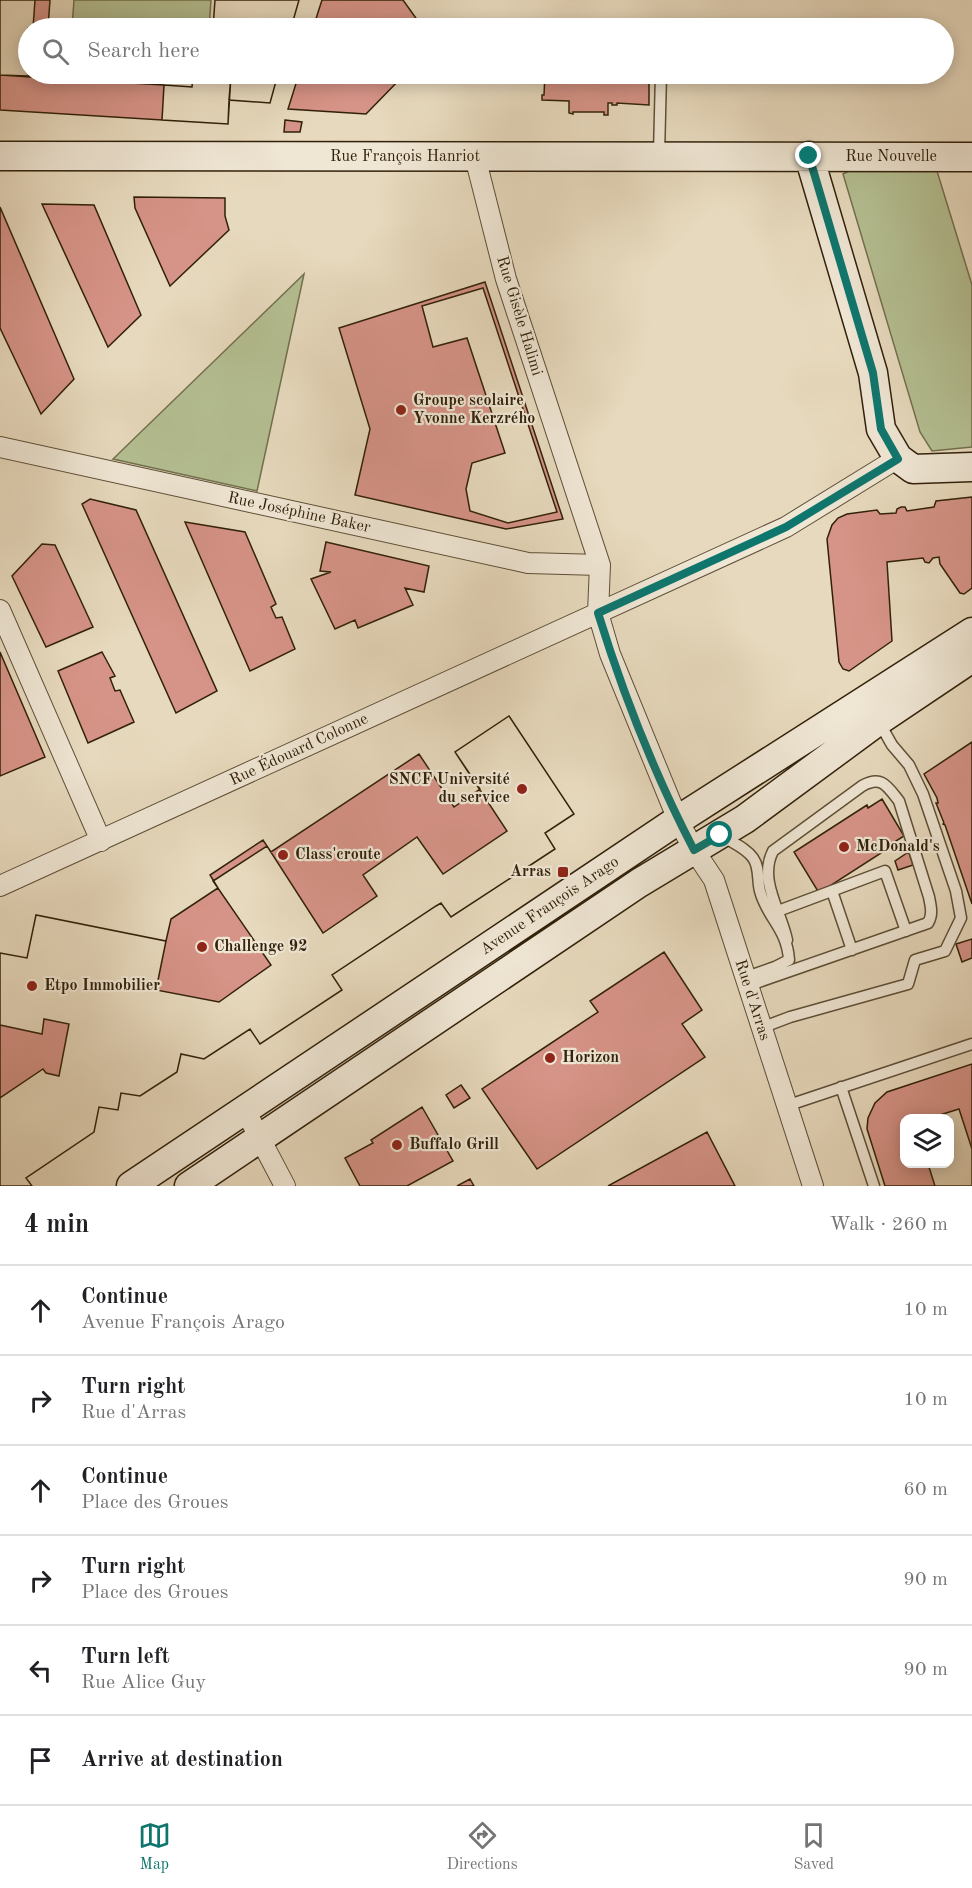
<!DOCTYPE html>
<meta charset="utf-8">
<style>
:root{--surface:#fff;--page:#f2f2f2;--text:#202124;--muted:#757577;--line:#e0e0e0;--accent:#0f766e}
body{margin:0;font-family:"Old Standard TT",serif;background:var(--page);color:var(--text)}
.controls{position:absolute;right:18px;bottom:18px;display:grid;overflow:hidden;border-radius:12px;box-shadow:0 3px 15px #0003}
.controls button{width:54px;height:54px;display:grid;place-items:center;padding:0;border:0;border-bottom:2px solid var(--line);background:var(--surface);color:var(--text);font:30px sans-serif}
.stop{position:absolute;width:18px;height:18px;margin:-14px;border:4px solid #0f766e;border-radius:50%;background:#fff}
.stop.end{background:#0f766e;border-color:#fff;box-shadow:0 2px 6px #0008}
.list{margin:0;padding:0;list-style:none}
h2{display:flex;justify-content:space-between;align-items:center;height:78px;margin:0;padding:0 24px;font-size:26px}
h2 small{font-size:20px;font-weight:400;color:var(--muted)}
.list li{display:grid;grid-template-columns:39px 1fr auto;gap:18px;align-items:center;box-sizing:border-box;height:90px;padding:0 24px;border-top:2px solid var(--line)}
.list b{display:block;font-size:22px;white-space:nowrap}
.list p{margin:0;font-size:20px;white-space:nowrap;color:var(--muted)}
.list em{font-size:20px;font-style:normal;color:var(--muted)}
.icon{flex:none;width:33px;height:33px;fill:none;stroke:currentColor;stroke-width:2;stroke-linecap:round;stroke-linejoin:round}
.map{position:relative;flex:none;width:972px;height:1186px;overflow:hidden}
.search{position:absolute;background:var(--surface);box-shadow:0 3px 15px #0003;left:18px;right:18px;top:18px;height:66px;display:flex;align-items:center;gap:15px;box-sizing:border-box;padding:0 21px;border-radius:33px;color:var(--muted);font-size:22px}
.sheet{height:618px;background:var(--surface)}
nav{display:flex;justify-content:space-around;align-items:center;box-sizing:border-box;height:84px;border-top:2px solid var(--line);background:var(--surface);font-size:16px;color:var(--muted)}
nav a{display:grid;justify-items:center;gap:3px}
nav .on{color:var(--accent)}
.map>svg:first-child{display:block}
</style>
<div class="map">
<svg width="972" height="1186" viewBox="0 0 972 1186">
<rect width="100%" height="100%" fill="#e7d9bd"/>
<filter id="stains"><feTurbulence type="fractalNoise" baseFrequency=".00333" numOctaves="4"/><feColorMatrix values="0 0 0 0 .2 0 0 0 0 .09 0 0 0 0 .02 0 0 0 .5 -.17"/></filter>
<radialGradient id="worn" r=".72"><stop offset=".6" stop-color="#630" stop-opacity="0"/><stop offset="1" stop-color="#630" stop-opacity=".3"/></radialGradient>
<path fill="#b4bf92" stroke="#72704e" stroke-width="1.5" d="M74,0H211L209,28H72Z
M849,171H937L972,285V447L932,451L920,432L843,174Z
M304,274L257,491L113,459Z"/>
<path fill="#d69387" stroke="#31210a" stroke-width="1.5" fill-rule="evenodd" d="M0,0H50L48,28H28V74H45V78L0,75Z
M0,0H35L33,28H28L29,76L0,75Z
M215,0H299L291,28H213Z
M215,0H299L291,28H213Z
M322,0H403L423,28H313Z
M193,74H278L270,103L229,100L228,124L162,120L164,85L192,87Z
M193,74L231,75L228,124L162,120L164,85L192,87Z
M210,74H278L270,103L229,100L231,75Z
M299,74H405L366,114L288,109Z
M545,74H649V105L617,103V105H612V103H608V115H604V112H573V114L569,113V101L542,100V95H544Z
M0,75L164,85L162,120L0,110Z
M285,120L302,122L300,132H284Z
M134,197L225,198V216L229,230L170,286L135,208Z
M42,204L94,205L141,315L108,347Z
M0,207L74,379L41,414L0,328Z
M485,282L563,519L506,529L355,495L370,429L339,328Z
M483,288L557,512L508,523L470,511L466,489L472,463L505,453L467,338L433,347L422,306Z
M972,497V588L964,594L960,593L940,564L939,557L933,558L929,563L925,562L923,558L887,562L892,641L849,671L843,669L839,662L827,539L832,525L838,518L847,514L877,510L880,514L896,513L897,509L901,507H905L907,511L934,507L936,501Z
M90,499L136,510L217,691L176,713L82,504Z
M185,522L245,532L276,604L271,607L276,618L282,617L295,649L250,671Z
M326,542L429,566L424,592L405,588L413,605L358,628L355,620L335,629L311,579L331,572L320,571Z
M42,544L55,545L93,627L46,647L12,576Z
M0,652L45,757L0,776Z
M102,652L115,676L110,678L115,691L120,690L134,722L88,743L58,671Z
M509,716L574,814L545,833L555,849L451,917L441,903L436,906L332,975L342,990L260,1044L250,1029L204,1059L181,1054L177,1072L140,1096L121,1093L118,1110L99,1107L94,1132L26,1178L32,1186H0V953L27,958L36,915L166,941L171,919L218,888L210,875L263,840L271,852L419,754L454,807L480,789L455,752Z
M509,716L574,814L545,833L555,849L451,917L441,903L436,906L332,975L342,990L260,1044L250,1029L204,1059L181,1054L177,1072L140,1096L121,1093L118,1110L99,1107L94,1132L26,1178L32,1186H0V1098L43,1069L46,1073L59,1076L69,1024L44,1019L42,1034L0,1025V953L27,958L36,915L166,941L156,990L219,1002L271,965L213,881L267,846L323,933L377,896L363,875L417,837L443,874L507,831L455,752Z
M972,742V904L945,825L943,824L944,823L936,803H938L937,798L924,774Z
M882,799L904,836L891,844L892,846L819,893L794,852L867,805L868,808Z
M907,853H909L913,865L898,870L895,861Z
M972,939V958L962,962L956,944Z
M664,952L702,1010L682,1024L705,1057L537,1169L482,1089L598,1012L590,1001Z
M972,1064V1186H885L867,1129L868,1118L875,1103L887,1092ZM904,1118H950V1164H904Z
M461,1085L470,1098L454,1108L446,1095Z
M422,1107L453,1161L407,1186H360L345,1158L373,1143L371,1140Z
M959,1109L972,1149V1186H935L928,1164H950V1118H930Z
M707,1132L735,1186H608Z
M470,1179L474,1186H457Z"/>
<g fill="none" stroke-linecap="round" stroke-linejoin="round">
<g stroke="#5e4f37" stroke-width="13">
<path id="lane" d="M659,154L661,74
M722,836C733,843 746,848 753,858C760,868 757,880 760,891C767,918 787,928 789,960L775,967L744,978
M832,891L852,950
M778,911L885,871L906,931
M747,986L928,923C933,915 931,907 929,897L899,801C887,786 882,775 862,786L773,851C758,880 781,911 787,940
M761,1028L790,1017L908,984L915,960L945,951L961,918L956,891L923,794L909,765L892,745L879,722
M841,1087L874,1186
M786,1106L972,1044"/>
</g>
<g stroke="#5e4f37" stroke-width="22">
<path id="street" d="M475,157L506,279L600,565L598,613L610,654L678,820L694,850L714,880L813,1186
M0,447L528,563L600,565
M0,610L101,841
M0,886L786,527L898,458
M245,1110L285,1186"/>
</g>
<g stroke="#31210a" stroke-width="31">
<path id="secondary" d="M0,156L972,157
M809,156L873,373L881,429L898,458L913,469L972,467
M131,1186L678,820L972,632
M189,1186L639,883L745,819L878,721L972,658"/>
</g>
<use href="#lane" stroke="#efe6d4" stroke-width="10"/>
<use href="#street" stroke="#efe6d4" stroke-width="20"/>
<use href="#secondary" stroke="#efe6d4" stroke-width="28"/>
</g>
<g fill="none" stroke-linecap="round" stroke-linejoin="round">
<path stroke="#0f766e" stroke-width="8" d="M720,835L694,850C655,775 623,694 598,613L786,527L898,459L881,429L873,373L809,156"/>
</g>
<g fill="#8f2418" stroke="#efe6d4" stroke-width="2">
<circle cx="401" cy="410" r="6"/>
<circle cx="522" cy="789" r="6"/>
<circle cx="844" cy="847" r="6"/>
<circle cx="283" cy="855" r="6"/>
<rect x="557" y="866" width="12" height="12" rx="3"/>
<circle cx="202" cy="947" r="6"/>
<circle cx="32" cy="986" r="6"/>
<circle cx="550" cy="1058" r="6"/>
<circle cx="397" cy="1145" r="6"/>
</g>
<g text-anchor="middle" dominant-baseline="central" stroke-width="4.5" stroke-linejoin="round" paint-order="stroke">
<g font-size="16" fill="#31210a" stroke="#efe6d4">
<text x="405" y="157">Rue François Hanriot</text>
<text x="891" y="157">Rue Nouvelle</text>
<text transform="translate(519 316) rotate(73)">Rue Gisèle Halimi</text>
<text transform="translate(299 513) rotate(12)">Rue Joséphine Baker</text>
<text transform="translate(299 750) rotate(-25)">Rue Édouard Colonne</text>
<text transform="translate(550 906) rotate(-34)">Avenue François Arago</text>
<text transform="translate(752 1000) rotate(72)">Rue d'Arras</text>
</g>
<g font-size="16" font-weight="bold" fill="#31210a" stroke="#efe6d4" text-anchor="start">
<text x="413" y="401">Groupe scolaire<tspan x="413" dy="18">Yvonne Kerzrého</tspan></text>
<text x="510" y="780" text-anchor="end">SNCF Université<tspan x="510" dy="18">du service</tspan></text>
<text x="856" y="847">McDonald's</text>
<text x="295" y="855">Class'croute</text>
<text x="551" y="872" text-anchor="end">Arras</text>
<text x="214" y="947">Challenge 92</text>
<text x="44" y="986">Etpo Immobilier</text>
<text x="562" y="1058">Horizon</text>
<text x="409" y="1145">Buffalo Grill</text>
</g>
</g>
<rect width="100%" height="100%" filter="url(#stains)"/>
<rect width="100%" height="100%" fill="url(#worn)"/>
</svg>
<div class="controls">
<button><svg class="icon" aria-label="layers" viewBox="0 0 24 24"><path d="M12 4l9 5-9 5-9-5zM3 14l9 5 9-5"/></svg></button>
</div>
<div class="stop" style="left:720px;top:835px"></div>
<div class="stop end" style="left:809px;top:156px"></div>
<div class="search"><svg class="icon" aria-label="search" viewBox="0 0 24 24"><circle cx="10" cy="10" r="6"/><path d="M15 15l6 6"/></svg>Search here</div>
</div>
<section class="sheet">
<h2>4 min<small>Walk · 260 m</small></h2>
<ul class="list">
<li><svg class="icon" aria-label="ahead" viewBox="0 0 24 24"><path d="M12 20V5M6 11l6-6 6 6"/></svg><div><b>Continue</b><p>Avenue François Arago</p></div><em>10 m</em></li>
<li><svg class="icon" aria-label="right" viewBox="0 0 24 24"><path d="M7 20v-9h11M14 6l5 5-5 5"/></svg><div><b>Turn right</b><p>Rue d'Arras</p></div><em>10 m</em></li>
<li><svg class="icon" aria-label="ahead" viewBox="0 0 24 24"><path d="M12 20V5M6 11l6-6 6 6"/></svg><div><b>Continue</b><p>Place des Groues</p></div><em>60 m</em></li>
<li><svg class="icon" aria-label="right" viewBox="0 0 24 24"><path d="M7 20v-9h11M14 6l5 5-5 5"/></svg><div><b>Turn right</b><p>Place des Groues</p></div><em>90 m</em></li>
<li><svg class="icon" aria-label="left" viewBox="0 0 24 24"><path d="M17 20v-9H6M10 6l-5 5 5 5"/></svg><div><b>Turn left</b><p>Rue Alice Guy</p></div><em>90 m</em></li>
<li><svg class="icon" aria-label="arrive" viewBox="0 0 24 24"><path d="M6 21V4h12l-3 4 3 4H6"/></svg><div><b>Arrive at destination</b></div></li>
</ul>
</section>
<nav>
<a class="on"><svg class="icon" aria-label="map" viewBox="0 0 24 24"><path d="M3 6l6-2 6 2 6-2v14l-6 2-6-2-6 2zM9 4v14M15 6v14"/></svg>Map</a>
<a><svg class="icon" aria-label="directions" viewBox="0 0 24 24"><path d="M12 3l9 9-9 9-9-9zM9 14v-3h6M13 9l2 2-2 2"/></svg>Directions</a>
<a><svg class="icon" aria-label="saved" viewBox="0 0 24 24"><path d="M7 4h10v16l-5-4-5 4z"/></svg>Saved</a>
</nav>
